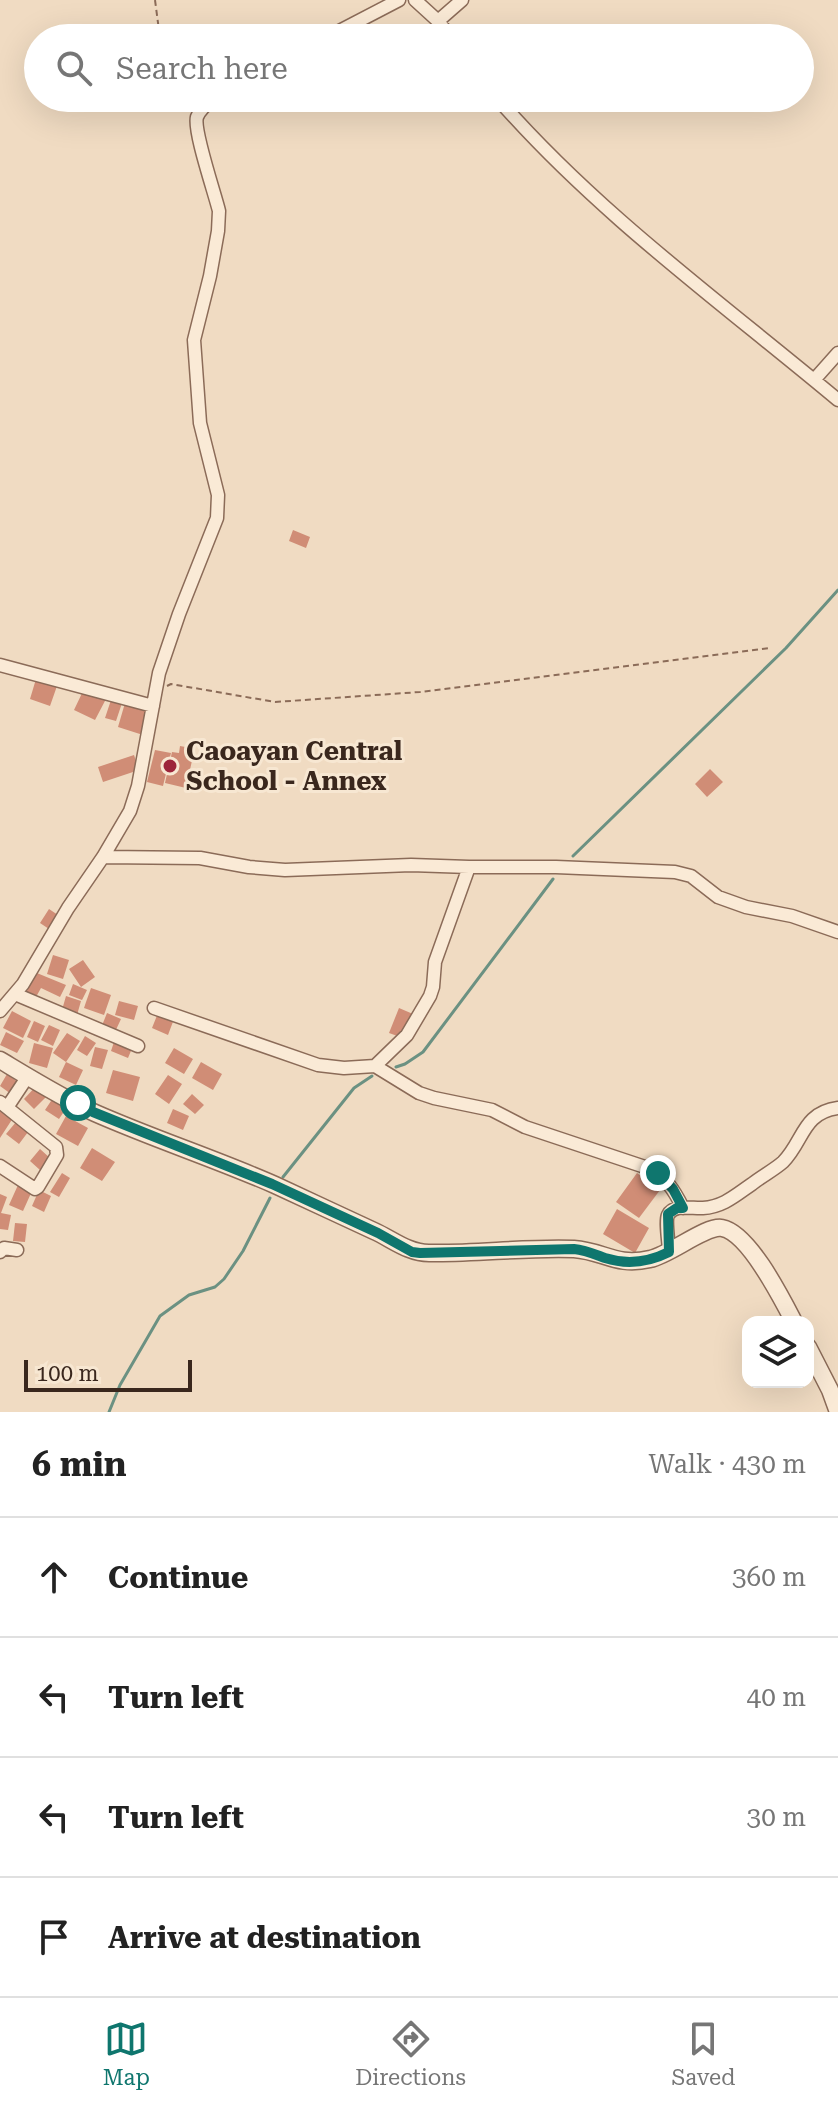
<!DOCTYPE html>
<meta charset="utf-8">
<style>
:root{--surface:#fff;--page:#f2f2f2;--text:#222;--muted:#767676;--line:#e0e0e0;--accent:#0f766e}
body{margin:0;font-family:"Roboto Serif",serif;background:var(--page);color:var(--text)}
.controls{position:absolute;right:24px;bottom:24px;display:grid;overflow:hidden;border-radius:16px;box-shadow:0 8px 32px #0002}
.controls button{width:72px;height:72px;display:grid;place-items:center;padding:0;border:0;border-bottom:2px solid var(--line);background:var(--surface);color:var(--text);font:40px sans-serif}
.scale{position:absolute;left:24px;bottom:20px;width:168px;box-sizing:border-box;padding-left:8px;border:4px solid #3a271d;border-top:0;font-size:22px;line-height:28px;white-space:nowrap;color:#3a271d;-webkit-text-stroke:6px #f7e7d2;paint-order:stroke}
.stop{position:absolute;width:24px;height:24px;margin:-18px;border:6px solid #0f766e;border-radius:50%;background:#fff}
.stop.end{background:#0f766e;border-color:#fff;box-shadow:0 2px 8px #0008}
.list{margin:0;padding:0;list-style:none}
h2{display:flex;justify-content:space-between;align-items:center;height:104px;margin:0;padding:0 32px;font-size:34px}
h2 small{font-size:26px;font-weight:400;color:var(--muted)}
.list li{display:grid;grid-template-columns:52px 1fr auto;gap:24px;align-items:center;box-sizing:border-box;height:120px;padding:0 32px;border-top:2px solid var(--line)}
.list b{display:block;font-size:30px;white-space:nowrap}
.list em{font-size:26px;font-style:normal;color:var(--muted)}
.icon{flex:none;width:44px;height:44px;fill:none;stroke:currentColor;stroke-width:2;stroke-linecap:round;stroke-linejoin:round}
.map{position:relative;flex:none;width:838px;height:1412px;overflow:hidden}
.search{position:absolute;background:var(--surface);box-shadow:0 8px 32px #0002;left:24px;right:24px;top:24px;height:88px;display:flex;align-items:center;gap:20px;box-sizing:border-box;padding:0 28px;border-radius:44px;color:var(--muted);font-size:30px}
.sheet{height:584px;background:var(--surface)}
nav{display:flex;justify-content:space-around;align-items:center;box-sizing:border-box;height:112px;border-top:2px solid var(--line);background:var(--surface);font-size:22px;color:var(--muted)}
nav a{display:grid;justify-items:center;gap:4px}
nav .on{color:var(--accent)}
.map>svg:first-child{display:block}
</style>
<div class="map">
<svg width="838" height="1412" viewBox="0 0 838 1412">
<rect width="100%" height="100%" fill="#f0dbc2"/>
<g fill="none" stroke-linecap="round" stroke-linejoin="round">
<path stroke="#6b9182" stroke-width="3" d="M573,856L786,648L838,590
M396,1067L405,1064L423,1052L553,879
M283,1177L354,1088L372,1076
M109,1412L120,1385L160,1316L189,1295L215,1287L224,1279L243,1251L270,1198"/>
</g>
<path fill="#d08d76" d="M293,530L310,537L306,548L289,541Z
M36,679L57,686L50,706L30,699Z
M84,689L106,699L95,720L74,710Z
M112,697L123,700L116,721L105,718Z
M125,703L150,711L143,735L118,727Z
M180,746L191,748L189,755L193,756L186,788L165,783L172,752L179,753Z
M155,750L171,753L163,786L147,782Z
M134,755L139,770L103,782L98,767Z
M710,769L723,782L707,797L695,784Z
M49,909L61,917L52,931L40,923Z
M53,955L69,960L63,979L47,974Z
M83,960L95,977L81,987L69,969Z
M32,971L66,985L60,997L41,988L36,997L22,991Z
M73,984L87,990L82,1000L69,995Z
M91,988L111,995L104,1015L84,1008L86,1002L89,1003L86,1002Z
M66,996L81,1001L77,1015L62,1010Z
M119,1001L138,1006L134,1020L115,1015Z
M399,1008L413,1014L403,1038L389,1033Z
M12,1011L31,1021L23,1038L3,1028Z
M107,1013L121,1019L114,1034L101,1028Z
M158,1013L174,1019L168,1035L152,1028Z
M34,1021L45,1026L38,1042L27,1037Z
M49,1025L60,1030L53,1046L41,1040Z
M6,1032L24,1041L17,1053L0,1045Z
M67,1033L80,1041L66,1062L53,1053Z
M85,1036L96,1043L87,1056L77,1050Z
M115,1039L133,1046L128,1058L111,1051Z
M34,1043L53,1048L47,1068L29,1063Z
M95,1047L108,1050L102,1069L90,1066Z
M174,1048L193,1059L184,1074L165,1063Z
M66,1062L83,1070L76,1085L59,1077Z
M201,1062L222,1074L213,1090L192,1078Z
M113,1070L140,1077L133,1101L106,1093Z
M7,1074L19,1083L11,1094L0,1086Z
M168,1075L182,1084L169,1104L155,1094Z
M39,1083L50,1093L34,1109L24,1099Z
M57,1092L71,1101L59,1119L45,1110Z
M192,1094L204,1105L195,1114L183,1104Z
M0,1109L13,1118L0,1138Z
M173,1109L189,1116L183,1130L167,1123Z
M66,1116L88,1128L78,1146L56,1134Z
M16,1122L28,1132L19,1144L6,1134Z
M92,1148L115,1162L102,1181L80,1168Z
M40,1149L50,1158L40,1170L30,1161Z
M62,1173L70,1178L59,1197L50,1192Z
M637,1173L660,1190L639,1218L616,1202Z
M18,1185L32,1191L23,1211L9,1205Z
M39,1190L51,1196L44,1212L32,1206Z
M0,1194L7,1197L1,1213L11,1215L8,1230L0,1229Z
M617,1209L649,1228L635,1253L603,1234Z
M15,1223L27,1224L25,1242L13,1241Z"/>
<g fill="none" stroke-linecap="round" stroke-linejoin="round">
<g stroke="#8b6b58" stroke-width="15">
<path id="minor" d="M415,0L438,21L451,38
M438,21L462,0
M326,38L399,0
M497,98C597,213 722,303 838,400
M814,380L838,353
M0,665L153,706
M103,857L200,858L249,867L285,870L411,865L469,867L435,962L433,987L430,996L407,1035L375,1066
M469,867H556L675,872L691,876L718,897L746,907L792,916L838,932
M15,994L138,1046
M154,1008L318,1065L344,1068L375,1066L419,1093L434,1098L492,1110L525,1127L648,1168C666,1177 674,1190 683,1208
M0,1011L23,984L68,908L103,857L130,811L138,786L159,673L179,614L217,518L218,495L200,423L194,340L210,276L218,231L219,211C215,194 193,130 197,117C200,109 208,103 214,98
M0,1102L56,1147L57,1155L38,1187L35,1189L0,1166
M8,1106L28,1076
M0,1252L4,1248L17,1250
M669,1252C669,1244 665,1221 668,1215C674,1203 693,1209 703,1208C723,1207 736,1195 752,1184C762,1176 774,1170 783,1162C804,1141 802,1113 838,1108"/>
</g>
<g stroke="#8b6b58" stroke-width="19">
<path id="tertiary" d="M0,1060C30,1078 64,1099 95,1113C154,1139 216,1159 275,1185C308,1200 341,1216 374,1231C392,1239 408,1253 429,1253C477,1254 525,1247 574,1249C604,1251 616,1267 650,1259C670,1255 706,1225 722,1228C749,1233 782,1299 794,1322
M808,1347L830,1390L838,1412"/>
</g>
<path stroke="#8b6b58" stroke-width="2" stroke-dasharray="6 4" stroke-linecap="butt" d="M155,0L160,38
M167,686L171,684L275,702L420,692L770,648"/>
<use href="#minor" stroke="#faead6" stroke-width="12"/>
<use href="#tertiary" stroke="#faead6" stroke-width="16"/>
</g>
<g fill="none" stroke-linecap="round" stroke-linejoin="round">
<path stroke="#0f766e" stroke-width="10" d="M78,1103L93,1112L272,1184L378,1233L412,1252L420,1253L574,1249C585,1250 594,1254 605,1258C627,1265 649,1262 669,1252L668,1214L677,1208H683L673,1189L658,1173"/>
</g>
<circle fill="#9d253a" stroke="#f7e7d2" stroke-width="3" cx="170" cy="766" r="8"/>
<g text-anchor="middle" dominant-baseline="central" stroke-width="6" stroke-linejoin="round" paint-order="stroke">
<g font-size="26" font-weight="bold" fill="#3a271d" stroke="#f7e7d2" text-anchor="start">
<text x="186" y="751">Caoayan Central<tspan x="186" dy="30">School - Annex</tspan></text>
</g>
</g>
</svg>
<div class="controls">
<button><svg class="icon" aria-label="layers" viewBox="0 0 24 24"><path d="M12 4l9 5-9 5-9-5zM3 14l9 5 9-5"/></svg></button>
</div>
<div class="scale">100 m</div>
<div class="stop" style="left:78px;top:1103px"></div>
<div class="stop end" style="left:658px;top:1173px"></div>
<div class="search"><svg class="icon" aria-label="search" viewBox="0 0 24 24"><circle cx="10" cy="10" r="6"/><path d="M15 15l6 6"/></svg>Search here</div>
</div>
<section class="sheet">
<h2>6 min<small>Walk · 430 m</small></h2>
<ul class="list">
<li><svg class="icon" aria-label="ahead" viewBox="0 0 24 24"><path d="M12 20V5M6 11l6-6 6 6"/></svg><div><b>Continue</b></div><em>360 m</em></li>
<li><svg class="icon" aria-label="left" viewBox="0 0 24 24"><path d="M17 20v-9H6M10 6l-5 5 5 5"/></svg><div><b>Turn left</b></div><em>40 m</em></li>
<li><svg class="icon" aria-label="left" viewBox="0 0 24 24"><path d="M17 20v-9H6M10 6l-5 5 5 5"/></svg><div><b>Turn left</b></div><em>30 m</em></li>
<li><svg class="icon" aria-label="arrive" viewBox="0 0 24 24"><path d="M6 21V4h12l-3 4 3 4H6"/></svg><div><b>Arrive at destination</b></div></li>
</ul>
</section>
<nav>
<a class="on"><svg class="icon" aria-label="map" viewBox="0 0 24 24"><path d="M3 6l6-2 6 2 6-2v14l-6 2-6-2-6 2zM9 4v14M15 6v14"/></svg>Map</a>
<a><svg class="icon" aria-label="directions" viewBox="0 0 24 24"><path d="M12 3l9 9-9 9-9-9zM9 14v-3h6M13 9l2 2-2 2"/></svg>Directions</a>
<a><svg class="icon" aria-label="saved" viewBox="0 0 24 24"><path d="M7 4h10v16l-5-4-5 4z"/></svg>Saved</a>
</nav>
